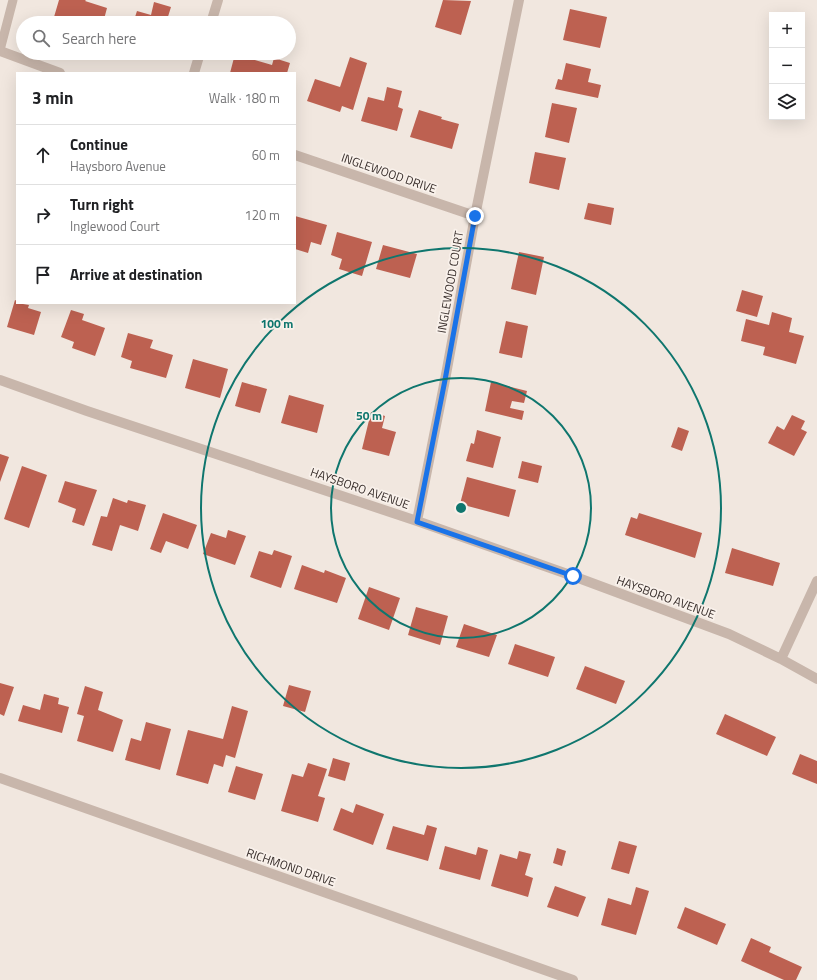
<!DOCTYPE html>
<meta charset="utf-8">
<style>
:root{--surface:#fff;--page:#f6f6f6;--text:#202124;--muted:#757577;--line:#e0e0e0}
body{margin:0;font-family:"Titillium Web",sans-serif;background:var(--page);color:var(--text)}
.controls{position:absolute;right:12px;top:12px;display:grid;overflow:hidden;border-radius:0px;box-shadow:0 4px 16px #0002}
.controls button{width:36px;height:36px;display:grid;place-items:center;padding:0;border:0;border-bottom:1px solid var(--line);background:var(--surface);color:var(--text);font:20px sans-serif}
.stop{position:absolute;width:12px;height:12px;margin:-9px;border:3px solid #1a73e8;border-radius:50%;background:#fff}
.stop.end{background:#1a73e8;border-color:#fff;box-shadow:0 1px 4px #0008}
.list{margin:0;padding:0;list-style:none}
h2{display:flex;justify-content:space-between;align-items:center;height:52px;margin:0;padding:0 16px;font-size:17px}
h2 small{font-size:13px;font-weight:400;color:var(--muted)}
.list li{display:grid;grid-template-columns:26px 1fr auto;gap:12px;align-items:center;box-sizing:border-box;height:60px;padding:0 16px;border-top:1px solid var(--line)}
.list b{display:block;font-size:15px;white-space:nowrap}
.list p{margin:0;font-size:13px;white-space:nowrap;color:var(--muted)}
.list em{font-size:13px;font-style:normal;color:var(--muted)}
.icon{flex:none;width:22px;height:22px;fill:none;stroke:currentColor;stroke-width:2;stroke-linecap:round;stroke-linejoin:round}
.map{position:relative;flex:none;width:817px;height:980px;overflow:hidden}
.search{position:absolute;background:var(--surface);box-shadow:0 4px 16px #0002;left:16px;top:16px;width:280px;height:44px;display:flex;align-items:center;gap:10px;box-sizing:border-box;padding:0 14px;border-radius:22px;color:var(--muted);font-size:15px}
.panel{position:absolute;background:var(--surface);box-shadow:0 4px 16px #0002;left:16px;top:72px;width:280px;height:232px;border-radius:0px}
.map>svg:first-child{display:block}
</style>
<div class="map">
<svg width="817" height="980" viewBox="0 0 817 980">
<rect width="100%" height="100%" fill="#f1e7df"/>
<path fill="#bd6151" d="M59,0H86L85,1L107,8L103,23H76L54,17Z
M443,0L471,1L461,35L435,27Z
M154,2L171,7L166,23H133L137,11L151,15Z
M570,9L607,17L600,48L563,40Z
M235,54L272,65L274,58L290,63L287,73H230Z
M350,57L367,63L353,110L342,106L340,112L307,101L315,79L340,87Z
M566,63L591,69L588,82L601,85L598,98L555,89L558,79L562,80Z
M387,87L402,91L398,107L403,109L397,131L361,121L368,97L384,101Z
M552,103L577,108L569,143L545,137Z
M419,110L442,117L441,119L459,124L452,149L410,137Z
M535,152L566,158L559,190L529,183Z
M588,203L614,208L611,225L584,219Z
M295,216L327,225L321,245L311,242L308,253L295,249Z
M337,232L372,242L362,276L339,269L342,259L331,255Z
M383,245L417,254L410,278L376,269Z
M519,252L544,257L536,295L511,289Z
M742,290L763,296L757,317L736,311Z
M15,300L17,301V303L29,305L28,308L41,312L34,335L7,327Z
M71,310L84,314L82,320L105,328L95,356L72,348L74,342L61,337Z
M772,312L792,318L789,332L804,336L796,364L763,355L765,347L741,341L746,319L769,325Z
M506,321L528,326L522,358L499,353Z
M128,333L153,340L150,348L173,355L166,378L130,368L132,361L121,357Z
M193,359L228,369L220,398L185,388Z
M242,382L267,389L260,413L235,406Z
M491,382L527,391L524,403L512,401L510,408L524,411L522,420L485,411Z
M289,395L324,405L317,433L281,423Z
M371,412L385,416L382,428L396,432L389,456L362,449Z
M792,415L805,421L801,429L807,432L794,456L768,443L777,426L784,430Z
M678,427L689,431L682,451L671,447Z
M477,430L501,437L493,468L466,461L471,443L474,444Z
M0,454L9,457L0,482Z
M522,461L542,466L538,483L518,478Z
M22,466L47,475L29,528L4,519Z
M467,477L516,490L509,517L460,504Z
M65,481L97,490L84,526L72,522L76,509L58,502Z
M113,498L127,503L128,500L146,505L138,531L120,525L112,551L92,545L101,516L107,517Z
M163,513L197,525L188,549L166,541L161,553L150,549Z
M639,513L702,533L695,558L625,535L631,517L637,519Z
M228,530L246,536L235,565L203,554L211,533L226,538Z
M732,548L780,563L773,586L725,573Z
M274,550L292,556L281,588L250,577L259,551L272,555Z
M302,565L324,573L325,570L346,578L337,603L294,589Z
M369,587L400,598L389,630L358,619Z
M416,607L448,616L440,645L408,635Z
M464,624L497,635L489,657L456,647Z
M515,644L555,657L548,677L508,664Z
M585,666L625,681L616,704L576,689Z
M0,683L14,687L4,716L0,714Z
M289,685L311,691L305,712L283,706Z
M85,686L103,692L98,710L123,720L113,752L77,741L84,716L77,714Z
M44,694L59,698L58,704L69,707L62,733L18,721L23,705L40,710Z
M232,706L248,711L235,758L226,755L223,767L214,764L208,784L176,775L188,730L223,739Z
M725,714L776,737L767,756L716,734Z
M146,722L171,729L160,770L125,760L131,738L141,741Z
M800,754L817,761V784L792,774Z
M333,758L350,763L345,781L328,776Z
M308,763L327,769L318,796L325,798L318,822L281,811L292,774L303,777Z
M236,766L263,774L255,800L228,792Z
M356,804L384,814L373,845L333,830L341,808L353,813Z
M427,825L437,828L428,861L386,849L393,826L424,835Z
M619,841L637,846L629,874L611,869Z
M445,846L476,855L478,847L488,850L480,880L439,869Z
M557,848L566,851L562,866L553,863Z
M519,851L531,854L525,875L533,878L528,897L491,886L500,854L517,859Z
M555,886L586,897L578,917L547,907Z
M636,887L649,891L636,935L601,925L608,898L631,905Z
M685,907L726,924L717,945L677,928Z
M751,938L771,947L769,952L802,967L796,980H784L741,961Z"/>
<g fill="none" stroke-linecap="round" stroke-linejoin="round">
<path stroke="#c8b6ab" stroke-width="9" d="M0,50L13,0"/>
<path stroke="#c8b6ab" stroke-width="10" d="M211,23L218,0
M0,51L60,73
M194,73L200,53
M295,155L475,216
M0,380L87,411L417,521L573,576L729,634L781,659L817,679
M417,521L445,380L475,216L519,0
M781,659L817,581
M0,778L573,980"/>
</g>
<g fill="none" stroke-linecap="round" stroke-linejoin="round">
<path stroke="#1a73e8" stroke-width="5" d="M475,216L445,380L417,522L573,576"/>
</g>
<g fill="none" stroke="#0f766e" stroke-width="2">
<circle cx="461" cy="508" r="130"/>
<circle cx="461" cy="508" r="260"/>
</g>
<g text-anchor="middle" dominant-baseline="central" stroke-width="3.5" stroke-linejoin="round" paint-order="stroke">
<g font-size="12" fill="#372d2a" stroke="#f9f1eb">
<text transform="translate(389 173) rotate(19)">INGLEWOOD DRIVE</text>
<text transform="translate(450 282) rotate(-80)">INGLEWOOD COURT</text>
<text transform="translate(360 488) rotate(19)">HAYSBORO AVENUE</text>
<text transform="translate(666 597) rotate(20)">HAYSBORO AVENUE</text>
<text transform="translate(291 867) rotate(19)">RICHMOND DRIVE</text>
</g>
</g>
<circle cx="461" cy="508" r="6" fill="#0f766e" stroke="#f9f1eb" stroke-width="2"/>
<g font-size="12" text-anchor="middle" font-weight="bold" fill="#0f766e" stroke="#f9f1eb" stroke-width="3.5" stroke-linejoin="round" paint-order="stroke">
<text x="277" y="328">100 m</text>
<text x="369" y="420">50 m</text>
</g>
</svg>
<div class="controls">
<button>+</button>
<button>−</button>
<button><svg class="icon" aria-label="layers" viewBox="0 0 24 24"><path d="M12 4l9 5-9 5-9-5zM3 14l9 5 9-5"/></svg></button>
</div>
<div class="stop" style="left:573px;top:576px"></div>
<div class="stop end" style="left:475px;top:216px"></div>
<div class="search"><svg class="icon" aria-label="search" viewBox="0 0 24 24"><circle cx="10" cy="10" r="6"/><path d="M15 15l6 6"/></svg>Search here</div>
<section class="panel">
<h2>3 min<small>Walk · 180 m</small></h2>
<ul class="list">
<li><svg class="icon" aria-label="ahead" viewBox="0 0 24 24"><path d="M12 20V5M6 11l6-6 6 6"/></svg><div><b>Continue</b><p>Haysboro Avenue</p></div><em>60 m</em></li>
<li><svg class="icon" aria-label="right" viewBox="0 0 24 24"><path d="M7 20v-9h11M14 6l5 5-5 5"/></svg><div><b>Turn right</b><p>Inglewood Court</p></div><em>120 m</em></li>
<li><svg class="icon" aria-label="arrive" viewBox="0 0 24 24"><path d="M6 21V4h12l-3 4 3 4H6"/></svg><div><b>Arrive at destination</b></div></li>
</ul>
</section>
</div>
